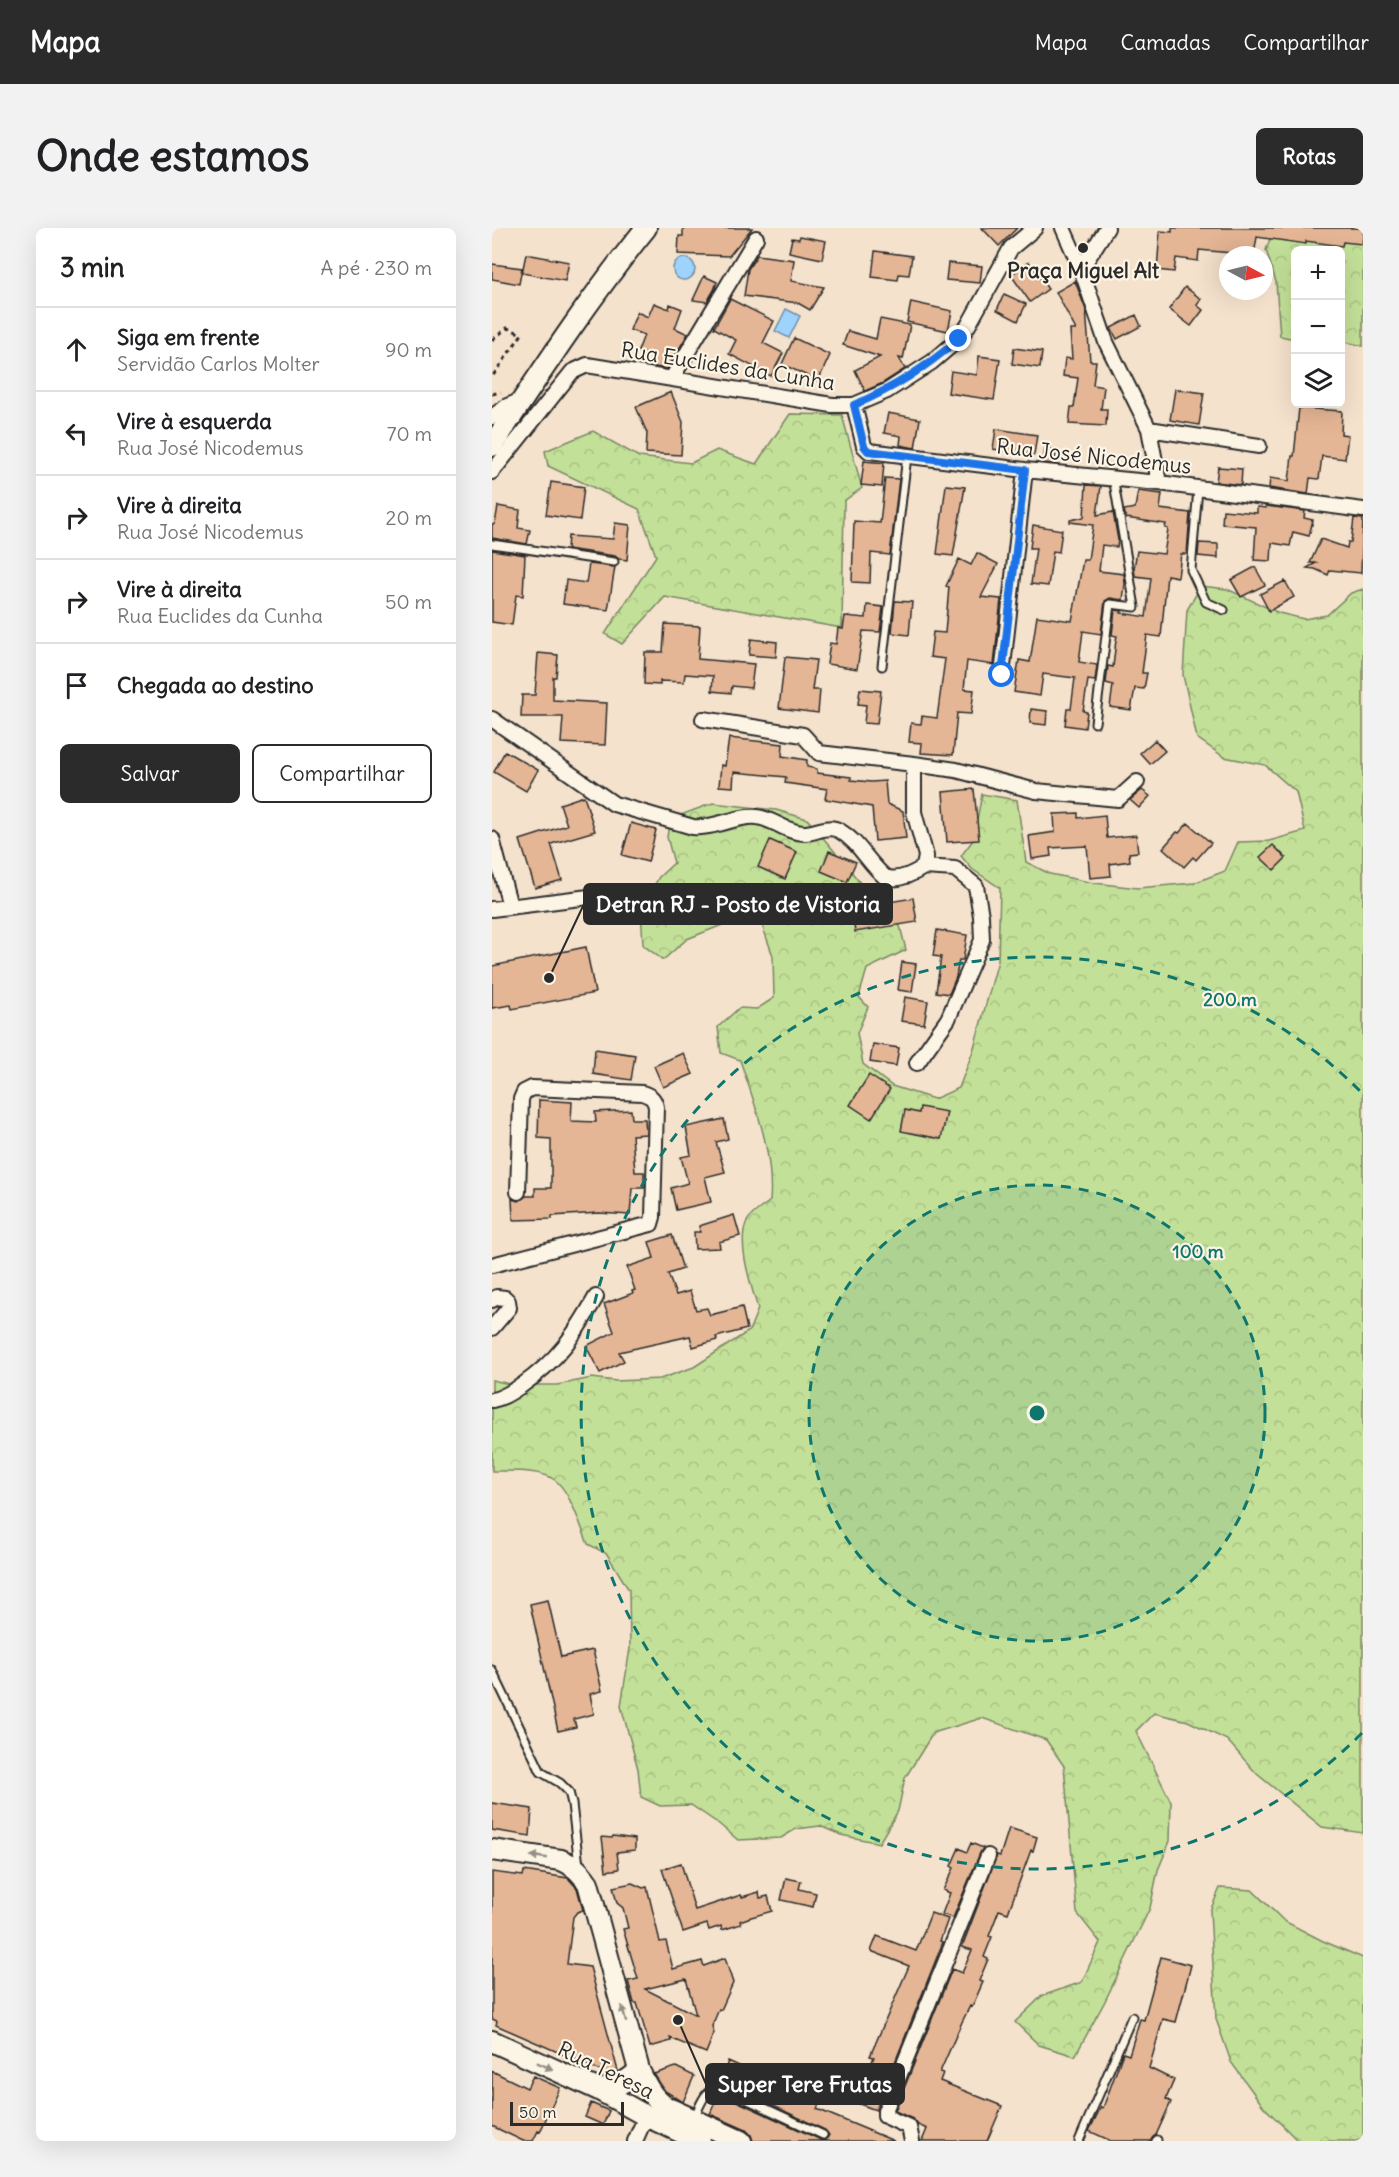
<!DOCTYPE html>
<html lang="pt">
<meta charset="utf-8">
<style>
:root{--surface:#fff;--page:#f2f2f2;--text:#202124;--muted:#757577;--line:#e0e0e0;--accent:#2b2b2b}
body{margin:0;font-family:Delius,sans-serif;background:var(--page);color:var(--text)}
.controls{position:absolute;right:18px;top:18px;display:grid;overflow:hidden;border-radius:9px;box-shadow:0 6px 24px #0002}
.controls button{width:54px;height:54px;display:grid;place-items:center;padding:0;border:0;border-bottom:2px solid var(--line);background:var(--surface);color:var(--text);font:30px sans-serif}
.compass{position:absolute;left:727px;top:18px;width:54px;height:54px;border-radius:50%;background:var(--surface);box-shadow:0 6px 24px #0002;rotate:97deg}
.scale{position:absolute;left:18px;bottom:15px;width:114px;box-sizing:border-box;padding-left:6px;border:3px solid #2b2b2b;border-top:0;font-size:16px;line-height:21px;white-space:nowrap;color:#2b2b2b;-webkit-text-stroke:4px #fcf5e5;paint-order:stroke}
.stop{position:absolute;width:18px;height:18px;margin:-14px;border:4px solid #1a73e8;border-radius:50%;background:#fff}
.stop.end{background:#1a73e8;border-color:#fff;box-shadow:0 2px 6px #0008}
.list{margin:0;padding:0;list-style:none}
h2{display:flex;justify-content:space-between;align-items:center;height:78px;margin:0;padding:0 24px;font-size:26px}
h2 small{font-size:20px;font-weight:400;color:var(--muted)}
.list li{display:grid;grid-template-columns:39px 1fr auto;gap:18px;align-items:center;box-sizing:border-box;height:84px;padding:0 24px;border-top:2px solid var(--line)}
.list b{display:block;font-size:22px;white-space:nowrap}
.list p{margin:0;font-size:20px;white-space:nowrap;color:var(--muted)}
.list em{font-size:20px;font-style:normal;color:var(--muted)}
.actions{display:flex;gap:12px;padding:18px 24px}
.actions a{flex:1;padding:14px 0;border:2px solid var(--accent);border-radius:9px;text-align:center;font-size:21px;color:var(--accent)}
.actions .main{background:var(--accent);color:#fff}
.icon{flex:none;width:33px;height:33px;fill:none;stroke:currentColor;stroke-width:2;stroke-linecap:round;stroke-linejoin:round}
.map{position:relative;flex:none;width:871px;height:1913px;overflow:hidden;border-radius:9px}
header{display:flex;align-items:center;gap:36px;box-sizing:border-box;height:84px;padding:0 30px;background:var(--accent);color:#fff}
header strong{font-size:28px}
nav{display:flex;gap:33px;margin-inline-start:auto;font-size:21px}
.intro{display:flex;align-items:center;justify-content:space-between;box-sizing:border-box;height:144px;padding:0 36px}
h1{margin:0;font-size:42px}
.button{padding:15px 27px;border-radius:9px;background:var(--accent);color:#fff;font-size:21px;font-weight:700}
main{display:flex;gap:36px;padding:0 36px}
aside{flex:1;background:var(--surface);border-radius:9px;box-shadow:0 6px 24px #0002}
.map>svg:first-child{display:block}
</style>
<header>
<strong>Mapa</strong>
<nav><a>Mapa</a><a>Camadas</a><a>Compartilhar</a></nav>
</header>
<div class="intro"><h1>Onde estamos</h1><a class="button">Rotas</a></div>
<main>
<aside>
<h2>3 min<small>A pé · 230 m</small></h2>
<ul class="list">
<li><svg class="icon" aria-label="ahead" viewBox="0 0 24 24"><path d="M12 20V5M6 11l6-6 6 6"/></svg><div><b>Siga em frente</b><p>Servidão Carlos Molter</p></div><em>90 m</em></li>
<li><svg class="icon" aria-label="left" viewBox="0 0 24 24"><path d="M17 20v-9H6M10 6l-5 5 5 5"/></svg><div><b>Vire à esquerda</b><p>Rua José Nicodemus</p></div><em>70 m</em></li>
<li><svg class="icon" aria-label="right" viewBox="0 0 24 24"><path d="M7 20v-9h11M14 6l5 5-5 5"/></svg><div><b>Vire à direita</b><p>Rua José Nicodemus</p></div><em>20 m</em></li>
<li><svg class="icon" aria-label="right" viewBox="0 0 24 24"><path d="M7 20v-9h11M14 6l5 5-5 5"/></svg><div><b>Vire à direita</b><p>Rua Euclides da Cunha</p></div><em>50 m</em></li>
<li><svg class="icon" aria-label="arrive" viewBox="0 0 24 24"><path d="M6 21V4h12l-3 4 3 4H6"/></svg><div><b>Chegada ao destino</b></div></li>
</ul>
<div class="actions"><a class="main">Salvar</a><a>Compartilhar</a></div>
</aside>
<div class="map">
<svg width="871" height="1913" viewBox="0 0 871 1913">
<defs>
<pattern id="forest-crowns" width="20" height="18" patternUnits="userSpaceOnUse" patternTransform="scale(1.5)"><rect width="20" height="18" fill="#c3e098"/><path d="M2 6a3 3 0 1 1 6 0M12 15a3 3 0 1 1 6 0" fill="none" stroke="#a8c083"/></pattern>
</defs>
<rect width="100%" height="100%" fill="#f5e2cd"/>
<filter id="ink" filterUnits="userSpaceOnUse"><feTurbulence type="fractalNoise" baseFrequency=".0167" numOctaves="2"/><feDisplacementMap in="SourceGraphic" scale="12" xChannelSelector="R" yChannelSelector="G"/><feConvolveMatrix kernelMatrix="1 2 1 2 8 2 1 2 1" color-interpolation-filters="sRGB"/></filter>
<g filter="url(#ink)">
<path fill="url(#forest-crowns)" stroke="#778662" stroke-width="1.5" d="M782,0H871V118L849,113L848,22H804L803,111L788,108L784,54L774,22Z
M298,186L350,187L370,260L352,273L350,400L173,369L130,416L113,406L164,328L147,281L56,238L53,223L101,203L147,229L199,235L225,222L264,236Z
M709,358L735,361L787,385L812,391L835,387L859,365L871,361V1605L830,1599L765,1546L735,1512L696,1493L662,1485L644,1503L679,1574L678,1613L666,1642L658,1680L612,1775L583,1828L547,1817L523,1794L550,1768L590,1754L608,1714L585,1685L572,1538L554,1512L490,1490L441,1505L413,1550L406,1583L387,1615L349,1607L328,1598L304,1601L289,1610L246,1612L227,1596L199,1577L168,1578L149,1569L146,1541L129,1478L138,1420L137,1362L115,1326L96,1316C89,1299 78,1264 64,1253C50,1241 18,1243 0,1243V1152L22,1157H65L100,1150L124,1153L168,1151L202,1139L257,1103L266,1081C260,1060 243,1012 256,992C260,985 272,978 278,973C282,925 263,877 248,832L229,825L226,799L247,780L265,781L282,770L281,728L269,694L258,686L195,711L171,732L151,717L149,681L167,649L182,635L175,609L178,591L221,575L284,582L315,591L355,638L389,682L408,698L414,722L375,741L367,769L376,779L365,805L371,836L400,858L442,871L467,860L481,823L506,733L508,660L480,641L469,628L481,612L490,566L525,572L534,634L558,646L602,655L646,660L702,655L733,643L746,614L777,613L813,603L804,564L773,537L732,529L705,510L691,447L695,382Z
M728,1660L760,1662L792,1693L831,1713L871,1730V1913H806L771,1878L739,1834L724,1791L718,1683Z"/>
<path fill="#9ed3fd" stroke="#7090a9" stroke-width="1.5" d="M181 41a11 11 0 1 1 22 0a11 11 0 1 1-22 0Z
M294,81L308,88L297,110L283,103Z"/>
<path fill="#e5b695" stroke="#2b2b2b" stroke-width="1.5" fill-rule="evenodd" d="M191,0H260L237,28L186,26L187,8H191Z
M490,0H525L507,18Z
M680,0H871V8L870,16L851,14L850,18L814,13V16L765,9L762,27H740V25L707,22L706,33L684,30L682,44L665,42L668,3L680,4Z
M308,8L334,13L330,31L297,24L300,10L307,11Z
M383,23L420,28L417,47L407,46L406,52L380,49Z
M34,26L77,34L73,53L30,45Z
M265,27L302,32L299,53L332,59L318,82L306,75L252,68L256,41Z
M537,34L556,61L538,74L519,47Z
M456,35L490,38L488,55L454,52Z
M0,36L30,40L27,56L0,51Z
M212,48L225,54L222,62L215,74L201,72Z
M583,53L594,82L598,133H604L601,157L612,159L609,181H615L614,198L577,196L579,179H582L586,150L571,148L573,130L580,131L578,102H584L564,64Z
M693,59L709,71L705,77L711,82L699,98L677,81Z
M512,66L534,76L526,93L505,82Z
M238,71L282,93L271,115L291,125L279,148L237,126L244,112L222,100Z
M419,74L460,83L456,103L415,94Z
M162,75L177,81L178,76L190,81L183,100L196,106L175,141L157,138L161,129L146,123L152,107L138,102L145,84L156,89Z
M644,87L649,98L625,111L619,100Z
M388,91L418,97L411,131L407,130L413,141L391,155L373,163L363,142L388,129L351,117L356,103L384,111Z
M302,110L338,127L326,153L290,136Z
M522,120L550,124L548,140L520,136Z
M487,128L508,131L502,172L456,165L459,143L485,147Z
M683,161L712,165L707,197L678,192Z
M179,164L191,194L189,227L154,225L155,205L144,179Z
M807,180L850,183L849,206L856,207L853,231L830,228L827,251L818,250L816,266L777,260L778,250L797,253L800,228H802Z
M396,185L428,191L423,220L408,217L409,208L392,205Z
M504,201L545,207L542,227L501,221Z
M553,220L564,222L563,236L551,235Z
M372,233L392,235L390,259L369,257Z
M726,239L750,241L749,257L724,254Z
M393,250L407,251L398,327L379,325L378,355L360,354L362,293L388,295Z
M59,254L92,259L88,292L54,287Z
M454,257L473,259L461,328L445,326Z
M594,257L609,258L605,287L621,284L626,312L625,319L610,317L607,343L632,346L633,356L631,372L618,370L613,373L609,406L591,403L587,434L605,437L603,453L596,452L591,483L595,484L593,500L573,497L575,481H579L583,450L551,446L548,468L522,464L527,432L538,434L545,388L580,393L591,332H596L601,297L578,294V292L592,289Z
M646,263L670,266L668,281L698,285L695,326H689L686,349L675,347L669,409L655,407L650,445H655L652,461L643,460L639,482L618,479L621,457L614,455L616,438L621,439L624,412L625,408L620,407L623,382L630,383L629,385L654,389L659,350L643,348L642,340L645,323L672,326L676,301L673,300L674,296L634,290L632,282L643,280Z
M6,278L28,282L26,300L38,302L35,316L0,310V296H3Z
M774,278L813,283L812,290L821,292L817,308L801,304L798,318L780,315L779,333L762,332L764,299L730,296L731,282L765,285V279L774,280Z
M862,290L871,291L869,345L838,342L836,347L823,341L815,340L824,335H818L829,311L855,320L856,314H859Z
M123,295L138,297L135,332L127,331L123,328L75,321L76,308L121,311Z
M541,297L570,302L567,324L561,323L556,358L539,356L544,320H538Z
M707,315L726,316V330L706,328Z
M0,322L33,327L31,368L24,367L20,397L0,394Z
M485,325L506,336L489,369L509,371L502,437L475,433L472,461L482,462L479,486L465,485L461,527L429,525L430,515L417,514L419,495L429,496L430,488L445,490L453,431L438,429L441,404L453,405L457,359L454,358L467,331L479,337Z
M97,336L123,339L116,382L71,376L74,352L94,355Z
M763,339L773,357L749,369L739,352Z
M793,353L802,369L777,383L768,366Z
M403,373L420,374L417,407L400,405Z
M375,377L391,379L388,404L371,403L365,441L335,436L338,415L344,416L346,400L351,401L353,388L374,390Z
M173,396L208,398L206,431L262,436L259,460L240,458L239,465L220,463L221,448L193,446L192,454L168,453V457L152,456L153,424H171Z
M259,411L285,414L284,429L257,427Z
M46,425L66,427L64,449H61V472L115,475L113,517L69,515L71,489H29L30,467H43Z
M293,429L324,432L320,462H328L326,485L287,480Z
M368,461L389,463L385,496L372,495L374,477L366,476Z
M539,481L555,483L554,497L538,495Z
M237,510L291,516L290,528L315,532V539L325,541V545L359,549V552L379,554L393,553L395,576L411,583L414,610L383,613L380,579L333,571L335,561L293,555L294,549L242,544L241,559L227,558L229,537L233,538Z
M663,512L673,523L658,536L648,525Z
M13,523L46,542L34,563L2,544Z
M482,561L487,612L455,614L451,564Z
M650,562L658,568L647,580L638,572Z
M92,568L103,603L59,616L70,652L43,660L28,612L75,597L68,576Z
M586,585V590L613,587L615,610L644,607L646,624L637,625L638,633L618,636L619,648L598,650L595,618L558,620L559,628L540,631L537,608L563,604L562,586Z
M139,595L164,602L156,634L130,627Z
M696,595L719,615L704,632L701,629L692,639L671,620L685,604L687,605Z
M278,612L305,624L293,651L266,639Z
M781,617L794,630L782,642L768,629Z
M337,623L364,634L355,654L329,643Z
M391,670H396L397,674L421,670L425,694L363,704L359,675Z
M445,702L475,707L471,732H467L464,749L457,766L444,764L449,729L441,728Z
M94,719L103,765L20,781L19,777L0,780V738Z
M410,734L424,736L420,764L406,762Z
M413,769L436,773L432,796L409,793Z
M381,816L407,820L404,838L378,834Z
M103,821L143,827L139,852L101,846Z
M191,825L201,846L171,859L162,838Z
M377,847L398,861L379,891L358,877Z
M47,872L80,874L79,893L104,894L103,884L139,882L140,891H153L154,906L140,907L143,944H152V960H140L138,987L107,985L60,988V991L21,992L20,971L26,973L34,968H43V960H59V911L46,910Z
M428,879L455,884L449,911L409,903L413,882L427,885Z
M232,891L236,911L224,914L233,944L213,949L219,974L184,982L179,960L196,955L189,929L199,927L194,899Z
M242,987L248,1008L227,1014L228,1020L203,1021L202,1004H208L207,998Z
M180,1007L191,1041L176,1046L184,1067L198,1063L204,1082L215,1080L218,1087L250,1079L255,1101L224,1109L225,1112L201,1119L198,1108L127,1124L132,1133L108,1145L94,1118L122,1104L112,1076L141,1065L140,1063L143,1062L135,1039L162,1030L157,1014Z
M56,1372L69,1429L101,1422L110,1463L98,1466L102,1486L82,1491L84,1499L66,1503L38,1376Z
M0,1575L40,1581L38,1608L0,1602Z
M517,1600L545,1609L541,1623L539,1622L516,1685L507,1682L497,1708L500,1709L492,1729L496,1731L487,1753L491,1754L480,1779L478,1778L470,1794L448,1844L451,1845L448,1853L510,1878L495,1913H430L435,1901L426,1897L421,1891L403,1883L460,1741L470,1745L480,1722L470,1719L505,1627L508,1628Z
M121,1608L143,1611V1622L125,1624L127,1641L114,1643L110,1609L120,1610Z
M479,1615L491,1620L488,1625L461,1690L450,1686L458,1665L451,1662L462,1640L459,1638L467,1620L475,1624Z
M189,1635L203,1682L249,1667L250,1669L267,1664L268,1670L276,1668L280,1683L256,1690L248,1693L249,1696L230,1702L229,1698L217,1702L215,1696L191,1704L170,1641Z
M32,1643L76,1650L85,1660L91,1682L85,1684L81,1689L75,1736L98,1739L126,1843L118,1847L4,1797L5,1793L0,1791V1644L31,1648Z
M294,1650L309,1653L307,1661L324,1665L321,1679L289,1672Z
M140,1655L151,1660L155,1659L168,1714L174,1713L181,1741L210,1733L212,1738L233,1730L241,1755L229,1782L227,1781L220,1798L222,1805L214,1825L178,1810L179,1813L158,1819L145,1775H142L136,1753L146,1751L131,1701L136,1700L131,1680L125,1675L121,1659ZM194,1751L204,1787L153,1761Z
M439,1685L456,1691L448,1713L451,1714L384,1882L359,1873L367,1854L370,1856L382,1829L378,1828L417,1738L379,1723L385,1708L424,1723Z
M669,1729L699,1737L684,1794L671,1791L657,1840L682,1852L674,1871L679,1874L664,1907L658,1913H619L597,1903L609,1879L611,1880L631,1825L637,1827L648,1791L652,1792Z
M236,1833L328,1874L325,1881L402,1913H261L259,1907L254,1902L218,1886L227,1865L329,1912H334L337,1907L333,1902L229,1853Z
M184,1839L202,1848L191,1874L173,1863L162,1846Z
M0,1843L35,1860L41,1848L68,1860L48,1904L46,1903L41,1913H31L0,1898Z
M99,1875L117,1883L111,1897L93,1889Z"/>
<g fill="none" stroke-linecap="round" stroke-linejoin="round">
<g stroke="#2b2b2b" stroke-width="11">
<path id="service" d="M706,261L699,342L714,374L732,382
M0,316L122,334
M390,438L415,228
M603,495L618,376L643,379L621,249
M0,1442L49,1544L68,1555L77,1564L80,1576L87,1638
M203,1888C208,1877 213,1862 226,1858L331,1907
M587,1913L640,1789
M664,1913L665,1912"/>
</g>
<g stroke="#2b2b2b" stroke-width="18">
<path id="minor" d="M571,0L589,41L615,0
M589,41L614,114L657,201L667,255
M180,150L264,10
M362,177L372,218L377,223L533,242L667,255L871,282
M0,189L15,178L30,172
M657,201L767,218
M0,244L80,144L95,137L340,177H362L395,163L440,134L467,111L477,96L519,20L543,0
M510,447L533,242
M0,491L122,576L201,599C223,601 244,587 265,589C282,591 295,605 312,605C324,605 336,596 348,603C367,614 376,635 393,649C406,654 421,646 432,639L434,628L422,584V536L327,525L311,507L211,491
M422,536L464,542L544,563L626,571L645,554
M0,611L18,678
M0,681L97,669
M425,835L456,791L490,712L489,688L484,658L463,641L432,639
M0,1037L159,996L161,989L164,879C162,870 159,868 150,865L40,860L32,864L29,871L26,964
M0,1072L5,1069L13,1070L16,1073L17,1080L0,1100
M0,1172C12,1170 19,1164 29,1158C66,1132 82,1108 104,1069
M143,1913L154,1888
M420,1913L417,1899L393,1888V1883L496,1628"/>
</g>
<g stroke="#2b2b2b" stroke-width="24">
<path id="secondary" d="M0,218C49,144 98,69 154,0
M0,1622L69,1632C82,1637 88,1644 96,1655L147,1842C154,1857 160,1870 174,1879L249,1913
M0,1813L107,1862L154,1888L208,1913
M107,1862C124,1858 135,1855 147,1842"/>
</g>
<path stroke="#2b2b2b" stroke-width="3" stroke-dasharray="4.5 4.5" stroke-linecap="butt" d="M0,112L15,100L30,106L0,149
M0,166L9,164"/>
<use href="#service" stroke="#fcf5e5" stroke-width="7"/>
<use href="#minor" stroke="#fcf5e5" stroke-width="14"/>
<use href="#secondary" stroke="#fcf5e5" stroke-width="20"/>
</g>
<defs><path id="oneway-solid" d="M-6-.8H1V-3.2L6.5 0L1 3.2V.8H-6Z" transform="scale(1.5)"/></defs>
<g fill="#949088">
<use href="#oneway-solid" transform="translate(47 1629) rotate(-172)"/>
<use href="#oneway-solid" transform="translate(132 1786) rotate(-105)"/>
<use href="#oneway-solid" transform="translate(53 1838) rotate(24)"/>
</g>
</g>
<g fill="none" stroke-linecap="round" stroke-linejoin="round" filter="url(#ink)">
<path stroke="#1a73e8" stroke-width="8" d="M467,111C433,140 402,160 362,177L372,218L376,223L533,242L510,447"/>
</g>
<circle cx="545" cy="1185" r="228" fill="#0f766e" fill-opacity=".12"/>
<g fill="none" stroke="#0f766e" stroke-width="3" stroke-dasharray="10 8">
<circle cx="545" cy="1185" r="228"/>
<path d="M870 1505A456 456 0 1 1 870 865"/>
</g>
<circle fill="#2b2b2b" stroke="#fcf5e5" stroke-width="2" cx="591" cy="20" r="6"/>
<g text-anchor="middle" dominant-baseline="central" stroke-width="4.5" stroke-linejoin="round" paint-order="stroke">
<g font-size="21" font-weight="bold" fill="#2b2b2b" stroke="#fcf5e5">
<text x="591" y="42">Praça Miguel Alt</text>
</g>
<g font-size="21" fill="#2b2b2b" stroke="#fcf5e5">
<text transform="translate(236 138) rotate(9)">Rua Euclides da Cunha</text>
<text transform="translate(602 228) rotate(6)">Rua José Nicodemus</text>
<text transform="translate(114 1842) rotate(26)">Rua Teresa</text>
</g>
</g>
<circle cx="545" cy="1185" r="9" fill="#0f766e" stroke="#fcf5e5" stroke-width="3"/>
<g font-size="18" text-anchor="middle" font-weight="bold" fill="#0f766e" stroke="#fcf5e5" stroke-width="4.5" stroke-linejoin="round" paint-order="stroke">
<text x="738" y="778">200 m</text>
<text x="706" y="1030">100 m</text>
</g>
<path fill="none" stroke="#2b2b2b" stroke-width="2" d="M57 750L92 676M186 1792L214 1856"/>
<g fill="#2b2b2b" stroke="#fcf5e5" stroke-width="2">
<circle cx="57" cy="750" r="6"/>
<circle cx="186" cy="1792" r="6"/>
</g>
<g fill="#2b2b2b" stroke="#2b2b2b" stroke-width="2">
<rect x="92" y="656" width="308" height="40" rx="6"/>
<rect x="214" y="1836" width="198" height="40" rx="6"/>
</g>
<g font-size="22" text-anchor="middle" font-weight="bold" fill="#fff">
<text x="246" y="684">Detran RJ - Posto de Vistoria</text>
<text x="313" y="1864">Super Tere Frutas</text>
</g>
</svg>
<div class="controls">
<button>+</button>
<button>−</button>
<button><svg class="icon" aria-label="layers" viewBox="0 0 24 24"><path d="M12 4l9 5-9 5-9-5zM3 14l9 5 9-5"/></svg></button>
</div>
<svg class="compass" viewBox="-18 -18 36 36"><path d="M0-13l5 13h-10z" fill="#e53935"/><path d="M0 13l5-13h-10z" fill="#757577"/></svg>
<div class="scale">50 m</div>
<div class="stop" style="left:510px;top:447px"></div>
<div class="stop end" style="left:467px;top:111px"></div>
</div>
</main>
